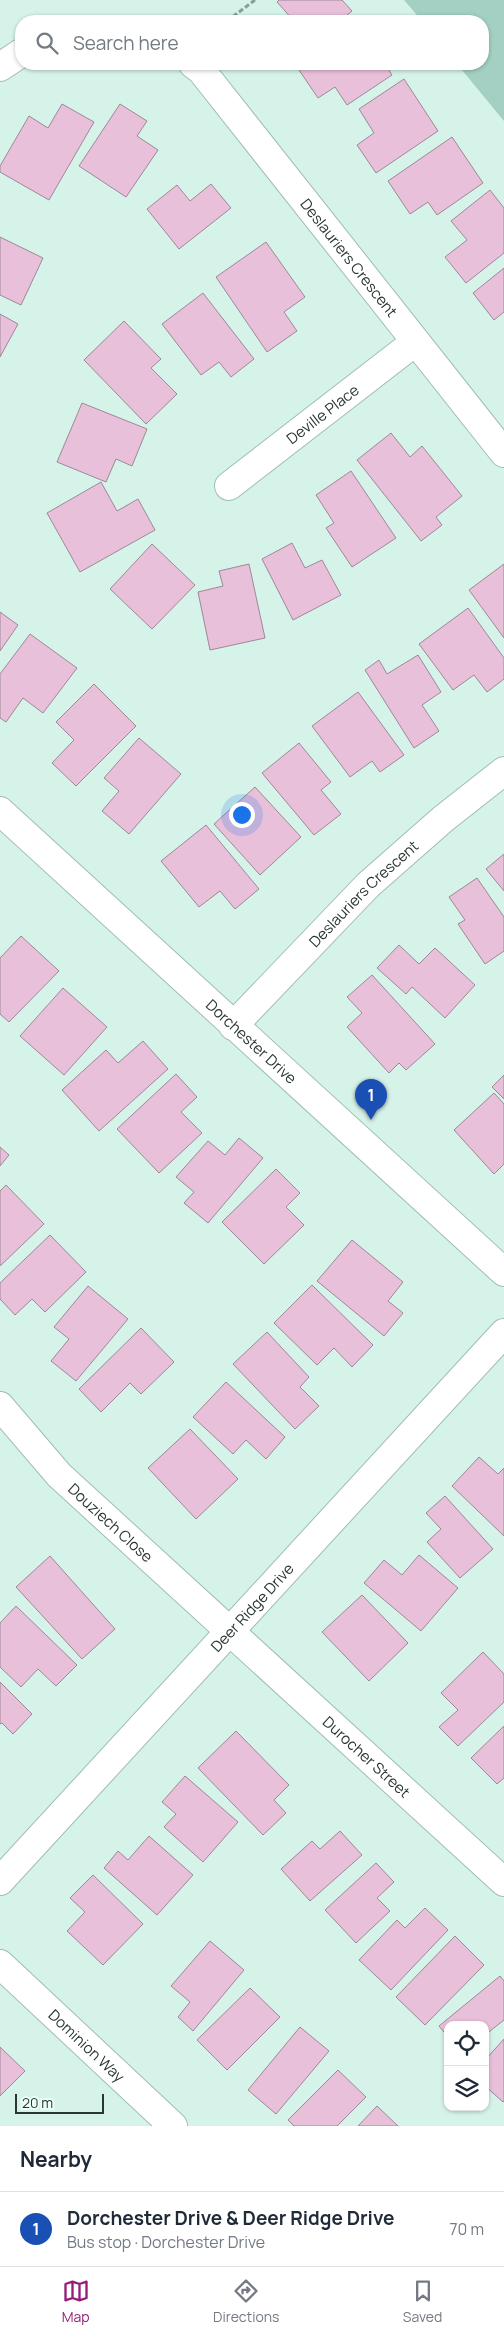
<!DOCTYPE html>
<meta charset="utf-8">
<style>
:root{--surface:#fff;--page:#f2f2f3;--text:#1f2937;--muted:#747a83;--line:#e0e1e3;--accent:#951c78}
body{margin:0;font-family:Manrope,sans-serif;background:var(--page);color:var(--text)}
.controls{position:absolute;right:15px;bottom:15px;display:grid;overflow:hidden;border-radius:10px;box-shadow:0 1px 4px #0004}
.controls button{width:45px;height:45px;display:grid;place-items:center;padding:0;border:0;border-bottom:1px solid var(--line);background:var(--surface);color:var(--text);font:25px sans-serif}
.scale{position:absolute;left:15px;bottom:12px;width:89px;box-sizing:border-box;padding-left:5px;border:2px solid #2a3632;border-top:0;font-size:14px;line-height:18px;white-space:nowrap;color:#2a3632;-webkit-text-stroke:4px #ecfef8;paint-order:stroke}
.you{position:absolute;left:241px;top:814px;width:18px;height:18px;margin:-12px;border:4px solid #fff;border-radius:50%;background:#1a73e8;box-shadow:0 0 0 8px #1a73e833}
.badge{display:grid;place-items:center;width:32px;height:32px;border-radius:50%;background:var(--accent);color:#fff;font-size:16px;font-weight:700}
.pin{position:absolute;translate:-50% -41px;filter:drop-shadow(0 1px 2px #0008)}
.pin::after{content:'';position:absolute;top:26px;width:18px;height:15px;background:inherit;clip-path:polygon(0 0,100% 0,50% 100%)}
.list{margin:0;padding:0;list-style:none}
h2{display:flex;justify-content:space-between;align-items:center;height:65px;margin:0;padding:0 20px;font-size:21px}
h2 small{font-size:16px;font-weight:400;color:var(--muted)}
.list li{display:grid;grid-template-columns:32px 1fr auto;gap:15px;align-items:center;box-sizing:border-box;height:75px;padding:0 20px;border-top:1px solid var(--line)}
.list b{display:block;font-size:19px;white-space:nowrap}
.list p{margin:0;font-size:16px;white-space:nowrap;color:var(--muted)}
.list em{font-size:16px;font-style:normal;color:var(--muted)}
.icon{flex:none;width:28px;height:28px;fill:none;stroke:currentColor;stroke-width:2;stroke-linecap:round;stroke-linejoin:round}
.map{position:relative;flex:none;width:504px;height:2126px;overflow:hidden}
.search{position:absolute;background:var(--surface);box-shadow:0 1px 4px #0004;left:15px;right:15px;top:15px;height:55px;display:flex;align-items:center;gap:12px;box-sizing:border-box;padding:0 18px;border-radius:20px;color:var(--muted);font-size:19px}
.sheet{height:140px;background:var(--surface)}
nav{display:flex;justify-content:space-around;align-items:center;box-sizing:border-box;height:70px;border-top:1px solid var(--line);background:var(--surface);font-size:14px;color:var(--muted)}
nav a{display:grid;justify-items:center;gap:2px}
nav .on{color:var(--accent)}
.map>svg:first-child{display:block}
</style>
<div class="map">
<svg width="504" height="2126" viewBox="0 0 504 2126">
<rect width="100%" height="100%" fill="#d6f3ea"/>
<path fill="#a3d0c3" d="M404,0H504V121L457,64H483V21H422Z"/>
<path fill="#e9c0da" stroke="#9e8896" d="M279,0H342L352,11L340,21H294L277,2Z
M308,64H385L392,75L347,105L335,87L318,98L299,70Z
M404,79L438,131L376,173L357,145L374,133L359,109Z
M62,104L94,122L49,200L0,172V166L29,116L48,128Z
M120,104L147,121L137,136L158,150L126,197L79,166Z
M452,137L483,183L437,215L428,202L410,214L388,181Z
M211,184L231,208L179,249L147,209L177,185L190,201Z
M490,190L504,208V253L466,283L445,257L467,240L451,221Z
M0,237L43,258L21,305L0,295Z
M266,242L305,297L284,312L297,331L267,352L216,277Z
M504,268V312L494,320L473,293Z
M203,293L254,359L231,377L219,362L201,375L162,324Z
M0,314L18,324L0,357Z
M124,321L161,359L151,368L177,394L146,424L84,360Z
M82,403L147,429L132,466L116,459L106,482L57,462Z
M391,433L410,457L422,446L462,496L436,517L442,525L421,541L357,460Z
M351,471L396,538L352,567L326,528L334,523L316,495Z
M101,482L117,511L138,499L155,530L80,572L47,513Z
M292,543L305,568L322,560L341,595L293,620L262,559Z
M152,544L195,585L152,629L110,589Z
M249,564L265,638L210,650L198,592L223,586L219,571Z
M504,564V638L469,590Z
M468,608L504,658V679L487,692L474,675L453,690L419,644Z
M0,612L18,625L0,651Z
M30,634L77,668L43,713L23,698L6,722L0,718V674Z
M418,655L441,692L422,705L439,731L414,748L365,670L379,660L387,674Z
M94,684L136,726L76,786L52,763L74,740L56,722Z
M358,692L404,755L380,772L372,761L350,777L312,726Z
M139,738L181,774L129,834L102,811L119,791L104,778Z
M299,743L331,782L321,790L341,814L314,835L262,773Z
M255,787L301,837L260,875L214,824Z
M206,825L259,889L235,909L220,891L199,907L161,861Z
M504,854V891L486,869Z
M477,878L504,917V951L485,964L458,924L465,920L449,897Z
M21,936L59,971L9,1022L0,1014V958Z
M399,945L419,964L435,948L475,985L445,1018L412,987L406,994L377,968Z
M372,975L435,1044L406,1070L399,1063L389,1073L347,1027L362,1013L347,997Z
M63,988L107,1027L64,1075L20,1036Z
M143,1041L168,1069L99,1131L62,1090L106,1050L118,1063Z
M176,1074L197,1097L181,1112L202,1133L159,1173L117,1129Z
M504,1075V1099L492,1087Z
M494,1093L504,1104V1164L494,1174L454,1130Z
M239,1138L263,1158L208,1223L184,1203L194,1192L176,1177L208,1141L225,1155Z
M0,1147L9,1155L0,1166Z
M276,1169L300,1193L286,1207L304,1225L264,1264L222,1222Z
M6,1185L44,1224L0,1266V1191Z
M50,1235L86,1272L45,1312L32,1299L15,1315L0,1299V1283Z
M352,1240L403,1282L388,1301L403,1313L384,1336L317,1281Z
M312,1285L373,1345L352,1367L334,1348L317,1365L274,1323Z
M88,1286L128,1319L76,1381L51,1361L69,1339L54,1327Z
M141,1328L174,1362L141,1394L130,1383L101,1412L79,1389Z
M267,1332L309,1377L300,1387L319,1406L295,1429L233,1364Z
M226,1382L285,1437L266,1459L246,1440L233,1454L193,1417Z
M190,1429L238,1479L196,1519L148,1468Z
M479,1457L498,1474L504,1468V1536L452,1486Z
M445,1496L493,1549L460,1578L427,1542L441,1529L426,1513Z
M419,1555L458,1588L421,1631L364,1583L384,1560L402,1575Z
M50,1556L115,1629L82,1659L16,1587Z
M362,1595L408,1643L369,1681L322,1632Z
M16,1606L77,1665L56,1686L38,1669L21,1687L0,1667V1623Z
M483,1652L504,1674V1702L458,1746L439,1727L458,1710L441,1693Z
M0,1682L32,1714L13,1734L2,1723L0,1724Z
M504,1726V1778L497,1784L471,1758Z
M236,1731L289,1785L274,1800L286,1813L263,1835L198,1768Z
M185,1776L238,1822L203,1862L164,1827L176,1814L162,1802Z
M340,1831L362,1855L310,1901L281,1869L312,1841L320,1849Z
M149,1836L193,1875L157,1915L104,1868L118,1851L128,1860Z
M376,1863L394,1882L377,1898L390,1911L356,1943L325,1910Z
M93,1875L143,1924L103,1965L67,1931L85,1912L70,1898Z
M425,1908L448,1930L391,1990L359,1960L397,1920L405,1928Z
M455,1936L484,1965L425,2025L396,1997Z
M210,1941L244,1970L193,2031L178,2017L190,2002L171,1986Z
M500,1976L504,1981V2020L485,2035V2025H448V2037L439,2026Z
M250,1988L280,2017L227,2070L197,2040Z
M300,2027L329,2051L276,2114L248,2090Z
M504,2039V2101L503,2102L485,2086V2060Z
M0,2047L25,2071L0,2096Z
M338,2070L366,2097L337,2126H294L288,2120Z
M377,2106L398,2126H358Z"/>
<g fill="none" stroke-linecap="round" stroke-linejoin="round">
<g stroke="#a0bdb4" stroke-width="30">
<g id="street">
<path id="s1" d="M193,64L201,70L504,453"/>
<path d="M0,67L21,53"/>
<path id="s2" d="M229,486L415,342"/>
<path id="s3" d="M233,1026L368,885L443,819L504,771"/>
<path id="s4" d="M0,1406L59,1475L504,1882"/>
<path id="s5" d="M0,1964L173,2126"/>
</g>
</g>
<g stroke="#a0bdb4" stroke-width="30">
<g id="secondary">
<path id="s6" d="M0,811L504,1272"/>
<path id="s7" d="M0,1881L504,1333"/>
</g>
</g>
<path stroke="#889e97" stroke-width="3" stroke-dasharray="5 2.5" stroke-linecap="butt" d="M227,21L255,0"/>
<use href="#street" stroke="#fff" stroke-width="28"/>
<use href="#secondary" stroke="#fff" stroke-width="28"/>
</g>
<g text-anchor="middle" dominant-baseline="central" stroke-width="4.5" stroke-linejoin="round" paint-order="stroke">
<g font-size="15" fill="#2a3632" stroke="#ecfef8">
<text stroke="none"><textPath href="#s1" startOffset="249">Deslauriers Crescent</textPath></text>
<text stroke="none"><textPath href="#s2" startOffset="118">Deville Place</textPath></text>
<text stroke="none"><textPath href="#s3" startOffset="186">Deslauriers Crescent</textPath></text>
<text stroke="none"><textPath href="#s6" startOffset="341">Dorchester Drive</textPath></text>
<text stroke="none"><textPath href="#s4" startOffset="161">Douziech Close</textPath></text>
<text stroke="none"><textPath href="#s7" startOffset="372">Deer Ridge Drive</textPath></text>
<text stroke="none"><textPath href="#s4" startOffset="508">Durocher Street</textPath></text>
<text stroke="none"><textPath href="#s5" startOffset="119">Dominion Way</textPath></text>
</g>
</g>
</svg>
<div class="controls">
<button><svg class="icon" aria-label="locate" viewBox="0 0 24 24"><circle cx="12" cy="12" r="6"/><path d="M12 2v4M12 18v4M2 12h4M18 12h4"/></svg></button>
<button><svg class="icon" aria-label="layers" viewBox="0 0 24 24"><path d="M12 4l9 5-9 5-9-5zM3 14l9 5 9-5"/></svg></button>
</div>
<div class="scale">20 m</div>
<div class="you"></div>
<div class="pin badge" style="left:371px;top:1120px;background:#1a4fb4">1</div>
<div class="search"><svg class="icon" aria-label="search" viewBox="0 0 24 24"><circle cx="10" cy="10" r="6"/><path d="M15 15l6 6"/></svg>Search here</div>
</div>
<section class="sheet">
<h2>Nearby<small></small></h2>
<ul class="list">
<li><span class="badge" style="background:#1a4fb4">1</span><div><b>Dorchester Drive &amp; Deer Ridge Drive</b><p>Bus stop · Dorchester Drive</p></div><em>70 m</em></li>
</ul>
</section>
<nav>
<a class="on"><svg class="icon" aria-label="map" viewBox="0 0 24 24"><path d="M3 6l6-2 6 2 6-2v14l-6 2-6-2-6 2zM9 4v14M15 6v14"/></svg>Map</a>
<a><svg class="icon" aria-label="directions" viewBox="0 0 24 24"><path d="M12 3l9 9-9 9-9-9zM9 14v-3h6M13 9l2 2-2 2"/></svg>Directions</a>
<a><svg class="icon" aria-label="saved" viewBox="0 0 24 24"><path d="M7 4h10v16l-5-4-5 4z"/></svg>Saved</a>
</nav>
